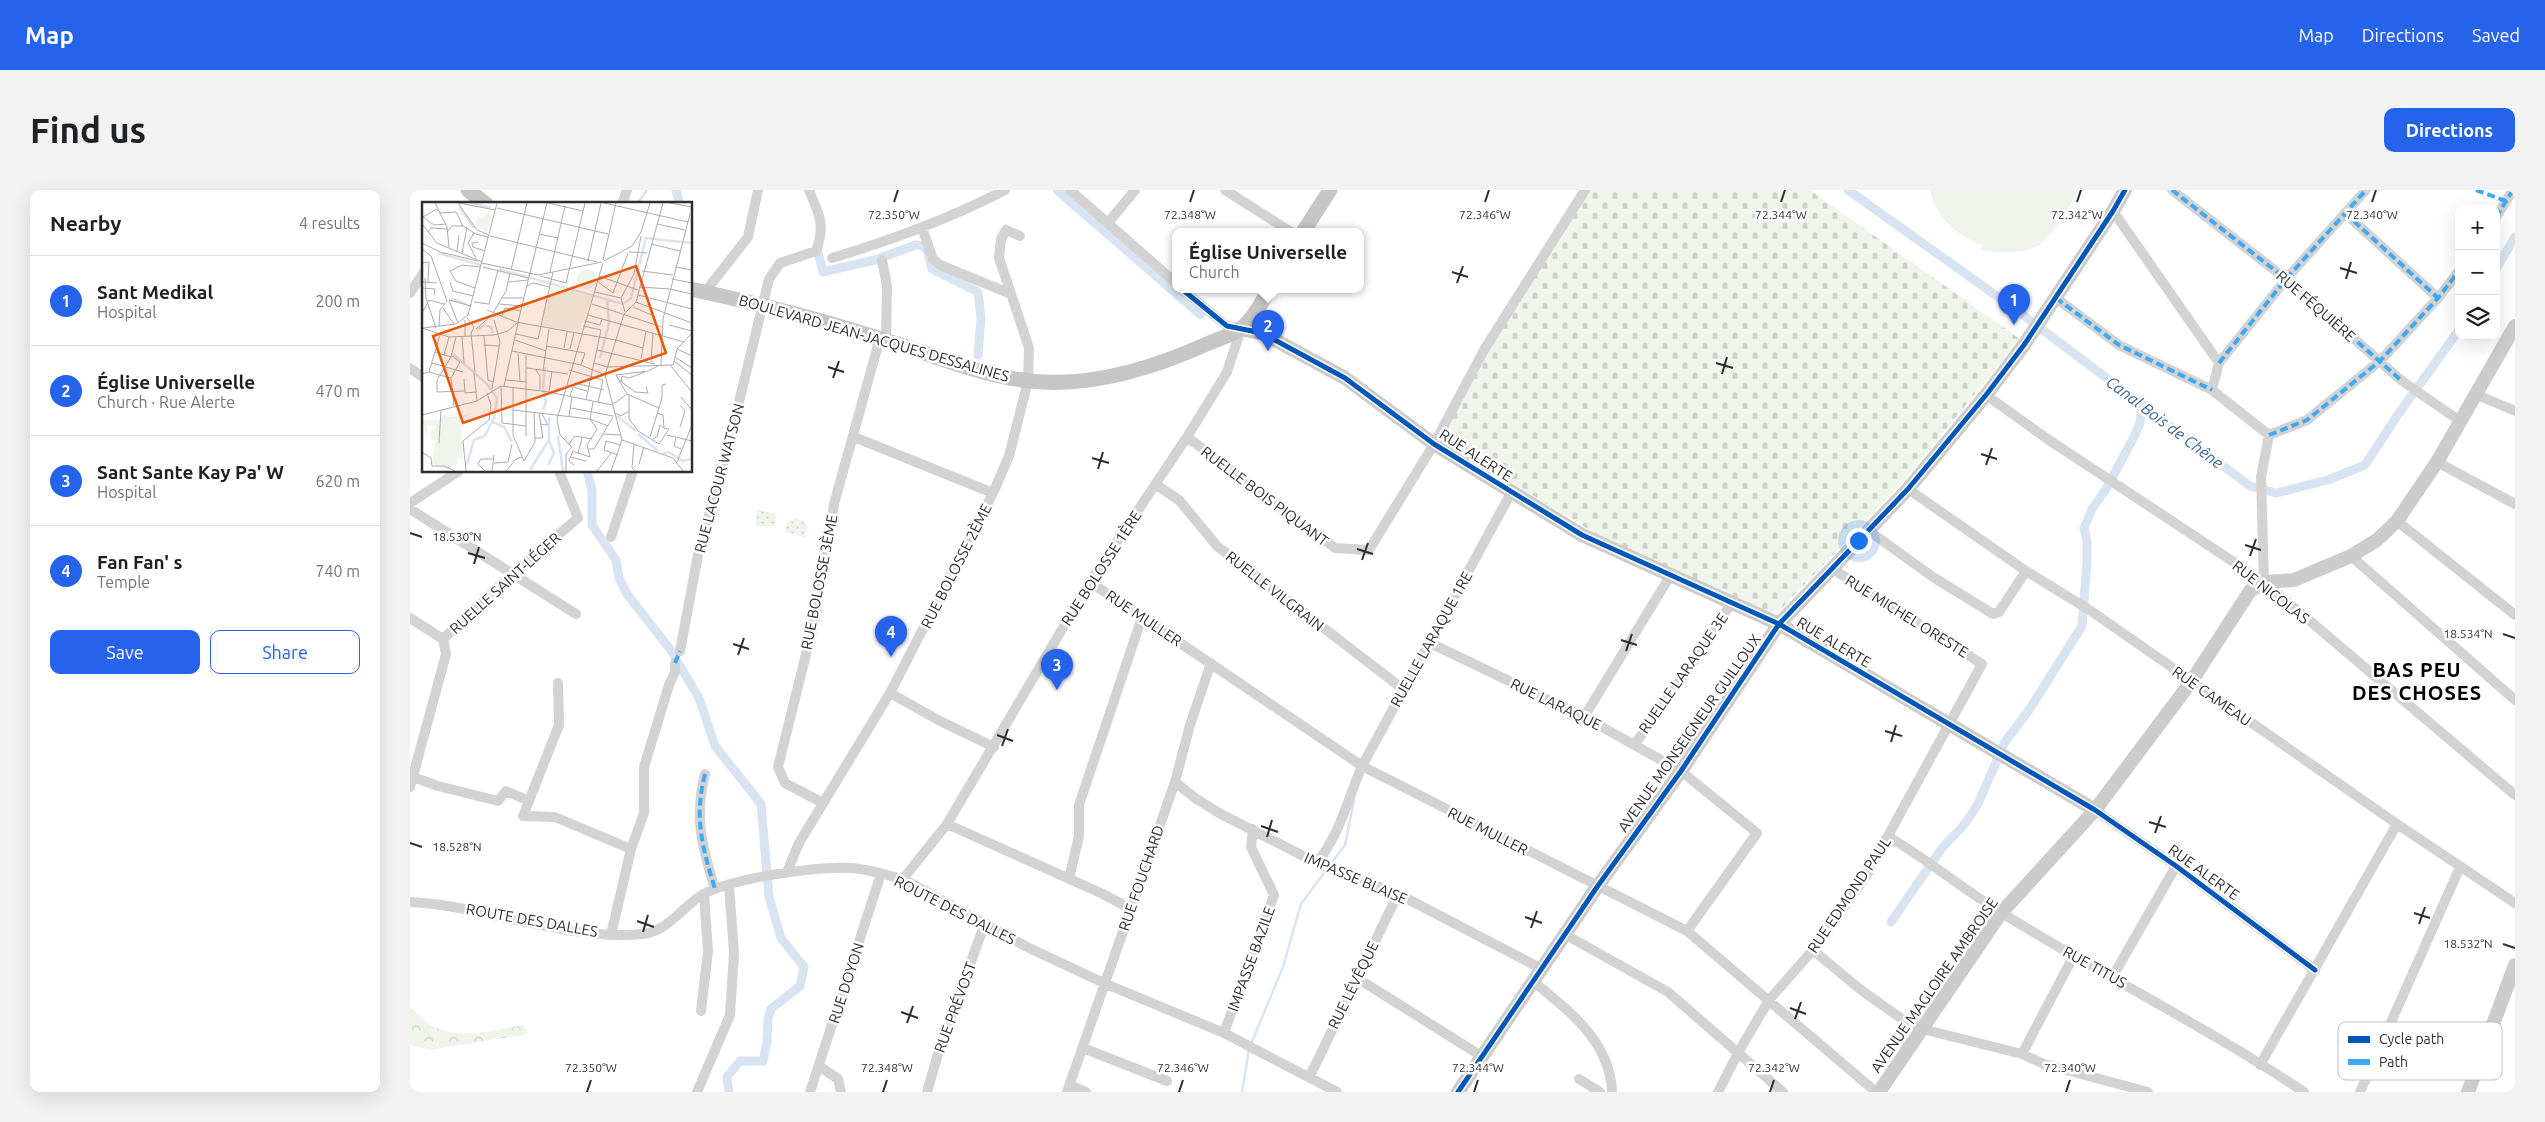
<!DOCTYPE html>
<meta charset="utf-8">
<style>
:root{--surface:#fff;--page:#f2f2f2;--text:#202124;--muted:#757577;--line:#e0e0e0;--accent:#2563eb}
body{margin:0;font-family:Ubuntu,sans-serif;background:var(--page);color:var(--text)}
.controls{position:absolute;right:15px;top:15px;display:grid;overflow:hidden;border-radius:10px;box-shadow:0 5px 20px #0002}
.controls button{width:45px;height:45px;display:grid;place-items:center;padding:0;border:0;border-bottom:1px solid var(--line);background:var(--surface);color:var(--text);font:25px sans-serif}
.you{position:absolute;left:1448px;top:350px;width:18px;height:18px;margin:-12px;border:4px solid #fff;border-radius:50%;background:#1a73e8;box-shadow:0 0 0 8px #1a73e833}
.badge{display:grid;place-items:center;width:32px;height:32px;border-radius:50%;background:var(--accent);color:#fff;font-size:16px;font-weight:700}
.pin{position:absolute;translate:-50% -41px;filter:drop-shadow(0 1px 2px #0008)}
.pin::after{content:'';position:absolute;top:26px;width:18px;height:15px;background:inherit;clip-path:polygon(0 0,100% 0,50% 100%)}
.popup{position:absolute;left:762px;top:38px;width:192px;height:65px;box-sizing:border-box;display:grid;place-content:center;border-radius:10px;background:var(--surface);filter:drop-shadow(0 1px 4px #0005);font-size:16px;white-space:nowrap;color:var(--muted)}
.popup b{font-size:19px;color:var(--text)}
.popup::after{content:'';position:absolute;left:50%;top:100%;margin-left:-10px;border:10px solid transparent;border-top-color:var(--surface)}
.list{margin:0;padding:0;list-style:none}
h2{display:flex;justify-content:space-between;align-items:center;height:65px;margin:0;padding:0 20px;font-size:21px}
h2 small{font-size:16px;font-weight:400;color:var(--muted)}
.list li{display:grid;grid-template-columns:32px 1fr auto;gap:15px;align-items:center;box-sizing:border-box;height:90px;padding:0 20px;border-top:1px solid var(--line)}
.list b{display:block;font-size:19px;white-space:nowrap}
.list p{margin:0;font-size:16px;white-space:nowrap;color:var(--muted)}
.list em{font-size:16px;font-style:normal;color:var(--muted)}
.actions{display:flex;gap:10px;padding:15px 20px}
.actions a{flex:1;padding:11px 0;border:1px solid var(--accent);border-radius:10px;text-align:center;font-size:18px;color:var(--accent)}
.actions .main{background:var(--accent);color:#fff}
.icon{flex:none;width:28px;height:28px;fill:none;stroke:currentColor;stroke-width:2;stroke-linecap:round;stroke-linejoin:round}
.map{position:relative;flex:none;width:2105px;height:902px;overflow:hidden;border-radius:10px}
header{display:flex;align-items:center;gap:30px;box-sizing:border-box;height:70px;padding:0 25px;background:var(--accent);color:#fff}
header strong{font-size:24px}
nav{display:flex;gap:28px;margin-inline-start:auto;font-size:18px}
.intro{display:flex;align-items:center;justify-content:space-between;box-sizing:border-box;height:120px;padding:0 30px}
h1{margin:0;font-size:35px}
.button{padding:12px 22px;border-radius:10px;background:var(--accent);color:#fff;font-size:18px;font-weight:700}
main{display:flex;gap:30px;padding:0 30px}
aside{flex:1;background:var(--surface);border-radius:10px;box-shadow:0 5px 20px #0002}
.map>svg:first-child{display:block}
</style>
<header>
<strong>Map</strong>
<nav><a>Map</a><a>Directions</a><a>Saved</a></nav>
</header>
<div class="intro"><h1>Find us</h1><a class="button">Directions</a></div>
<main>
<aside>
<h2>Nearby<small>4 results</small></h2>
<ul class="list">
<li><span class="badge">1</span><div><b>Sant Medikal</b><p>Hospital</p></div><em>200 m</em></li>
<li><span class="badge">2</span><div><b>Église Universelle</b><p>Church · Rue Alerte</p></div><em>470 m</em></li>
<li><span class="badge">3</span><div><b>Sant Sante Kay Pa' W</b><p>Hospital</p></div><em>620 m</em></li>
<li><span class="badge">4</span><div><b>Fan Fan' s</b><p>Temple</p></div><em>740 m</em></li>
</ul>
<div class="actions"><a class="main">Save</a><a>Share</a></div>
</aside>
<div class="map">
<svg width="2105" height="902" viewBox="0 0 2105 902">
<defs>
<pattern id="forest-crowns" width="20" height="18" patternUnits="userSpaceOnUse" patternTransform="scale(1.25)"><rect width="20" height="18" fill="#eff5eb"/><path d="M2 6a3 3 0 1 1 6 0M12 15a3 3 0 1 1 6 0" fill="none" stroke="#cdd2ca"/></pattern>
<pattern id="cemetery-stones" width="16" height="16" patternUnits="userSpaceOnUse" patternTransform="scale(1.25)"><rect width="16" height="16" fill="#eff5eb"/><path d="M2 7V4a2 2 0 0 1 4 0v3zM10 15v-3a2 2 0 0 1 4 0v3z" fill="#cdd2ca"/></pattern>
<pattern id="park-dots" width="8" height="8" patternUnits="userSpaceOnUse" patternTransform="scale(1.25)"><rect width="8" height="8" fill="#eff5eb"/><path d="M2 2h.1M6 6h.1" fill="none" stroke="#cdd2ca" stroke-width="1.8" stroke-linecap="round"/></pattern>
</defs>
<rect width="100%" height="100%" fill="#fff"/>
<path fill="url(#forest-crowns)" d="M0,817C7,822 13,830 21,835C49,851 84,840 113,835L119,844L19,860L0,855Z"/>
<path fill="url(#cemetery-stones)" d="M1181,0H1400L1610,149L1491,294L1369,421L1356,423L1193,348L1031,250L1069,174L1124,82Z"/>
<path fill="url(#park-dots)" d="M347,319L366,324L365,336H346Z
M386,328L397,334L396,348L375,342L378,332Z"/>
<path fill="#eff5eb" d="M1520,0H1674L1672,5L1667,3C1640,51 1631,70 1570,60L1572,55C1547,46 1525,27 1520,0Z"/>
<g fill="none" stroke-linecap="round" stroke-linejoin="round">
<path stroke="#d8e4f2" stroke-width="2.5" d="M51,14L52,13
M227,14L237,0
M920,675L935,655L944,610
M841,854L873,777L891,714L917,679
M832,902L839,859"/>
<path stroke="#d8e4f2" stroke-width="9" d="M266,0L270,14
M647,0L791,125
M1438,0L1605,119L1840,296L1866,303L1918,290L1955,275L1989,223L2049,140
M408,62L413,82L465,70L505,55L513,56L517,60L522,79L568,102L571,128L568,165
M2086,79L2105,47
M177,281L182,300V335L206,370L209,388L217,404L260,459L289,508L305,556L351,614L359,707L371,748L394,777L390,796L361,819L358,828L357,852L353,871H330L317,887L319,902
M1481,732L1532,658L1553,636L1567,616L1595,552L1619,520L1672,436L1677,372V351L1674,338L1682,319L1696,299L1724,247L1730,233L1732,214"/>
<path stroke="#d3d3d3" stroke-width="10" d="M660,0L766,93
M815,0L881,42
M1762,0L1876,89L1992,191L2050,231
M212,14L217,0
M1703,21L1809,173L1802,200
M1935,23L2028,108
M2086,27L2103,0
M698,33L725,0
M512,38L523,69L530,75L601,104
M422,68C482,50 539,29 595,0
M472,70L477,96L476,150
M295,102L338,47L348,0
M0,103L14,82
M1646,108L1709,155L1802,200L1859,245L1851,287L1854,392
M1809,173L1876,89L1956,0
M0,178L14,188
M2065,204L2105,221
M1576,205L1636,248L1854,392L2105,605
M1859,245L1897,230L1970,171L2028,108L2049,81
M444,247L583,303
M777,247L925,358L959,360L1024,254L1074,160L1175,0
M2027,272L2105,314
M745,294L769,310L807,356L993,499
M1498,299L1616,381L1681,421L1987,634L2105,713
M0,313L49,281
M0,319L166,424
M1987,331L2105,425
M1459,341L1523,387L1583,424L1589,422L1616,381
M201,347L223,281
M1941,366L2105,510
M680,392L952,576L1277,741L1466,902
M0,428L33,449
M33,449L102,384L168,328L149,281
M1018,452L1174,527L1271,581L1347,643L1277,741
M270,461L288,365L318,257L359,89L370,73L406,61C416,34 409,25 399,0
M148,493L149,535L113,626L145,627L221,659
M480,503L530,531L584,557
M1174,527L1260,386
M1225,554L1299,450L1321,413
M295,584C284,627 292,657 305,699
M0,586L28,596L88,611L96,601L119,611
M765,592L785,608L809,623L911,675L988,704L1132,779
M0,597L36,464L33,449
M413,613L375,593L368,577L406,424L424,314L470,148
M1685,620L1766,676L1905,780
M537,634L693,704L721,719
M1479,647C1518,670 1553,699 1592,723C1691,785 1797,837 1894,902
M907,673C931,642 937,611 952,576L1101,303
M377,682L389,653L480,503L583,303L599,266L618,191L619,158L589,68L591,49L596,40L610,46
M493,689L537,634L680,392L777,247L817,182L831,139L817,136L773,100
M659,689L669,646V615L732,427
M0,712C77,716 157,751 233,744C257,742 272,717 292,705C321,688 407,676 441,678C458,679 476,685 493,689L617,757L696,794L814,843L927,902
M201,745L221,659L234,623V577L259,495L265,482V473
M1156,745L1258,802L1373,902
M1403,760L1451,800L1492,829L1512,839L1612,864L1634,874L1738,902
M1703,786L1766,676
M947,788L1073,867
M1124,792C1159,821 1200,851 1202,902
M291,821L298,761L294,704
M814,843L864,705L841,657L843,639
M673,858L757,891
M1612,864L1664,765
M1850,875L1987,634
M409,876L428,889L431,902
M900,886L988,704
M1169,889L1190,902
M660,895L676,902
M287,902L320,825L324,763L319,695
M400,902L471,684
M517,902L530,857L575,733
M657,902L765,592L780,535L801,473
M1308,902L1329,861L1359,810L1403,760L1456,686L1572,474L1421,378
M1950,902L2050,677"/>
<path stroke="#ccc" stroke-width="14" d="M831,139L852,143L935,188L1024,254L1172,345L1369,434L1685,620
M1048,902L1187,697L1271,581L1369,434L1498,299L1576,205L1614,155L1703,21L1715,0
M1469,902L1591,723L1685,620L1781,492L1840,401L1854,392L1884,390L1941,366L1967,350L1987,331L2027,272L2105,136
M2058,902L2105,775"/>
<path stroke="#c6c6c6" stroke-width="15" d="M58,0L76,14
M893,42L920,0
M281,99C345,113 409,129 471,149C520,163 569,186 620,191C681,198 744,178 799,153C809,149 821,145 830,139C842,131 852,112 859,100"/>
<path stroke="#3fa9f5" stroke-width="4" stroke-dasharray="8 4" stroke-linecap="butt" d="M1762,0L1876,89L1992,191
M2066,0L2096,11
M1935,23L2028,108
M2086,27L2103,0
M1646,108L1709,155L1802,200
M1809,173L1876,89L1956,0
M1859,245L1897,230L1970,171L2028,108L2049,81
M265,473L270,461
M295,584C284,627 292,657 305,699"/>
<g stroke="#fff" stroke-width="8">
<path id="cycleway" d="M773,100L817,136L852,143L935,188L1024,254L1172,345L1369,434L1685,620L1766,676L1905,780
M1048,902L1187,697L1271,581L1369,434L1498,299L1576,205L1614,155L1703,21L1715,0"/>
</g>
<use href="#cycleway" stroke="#0057b8" stroke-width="5"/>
</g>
<path fill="none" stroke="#2e2e2e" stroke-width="2" d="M484,12L488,0M780,12L784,0M1075,12L1079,0M1371,12L1375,0M1667,12L1671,0M1962,12L1966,0M1930,78L1947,83M1042,82L1058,87M1936,89L1941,72M1047,93L1053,76M1306,173L1323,178M418,177L434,182M1312,184L1317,167M423,188L429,171M1571,264L1587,269M682,268L699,273M1576,275L1582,258M688,279L693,262M0,343L12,347M1835,355L1851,360M947,359L963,364M58,363L75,368M1840,366L1846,349M952,370L958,353M64,374L69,357M2093,444L2105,448M1211,450L1227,455M323,454L339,459M1216,461L1222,444M328,465L334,448M1475,541L1492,546M587,545L603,551M1481,552L1486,535M592,556L598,539M1739,632L1756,637M851,636L868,642M1745,643L1751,626M857,647L862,630M0,653L12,657M2004,723L2020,728M1115,727L1132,733M227,731L244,737M2009,734L2015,717M1121,738L1127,721M233,742L238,725M2093,754L2105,758M1380,818L1396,824M491,822L508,828M1385,829L1391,812M497,833L503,816M177,902L181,890M473,902L477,890M769,902L773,890M1064,902L1068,890M1360,902L1364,890M1656,902L1660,890"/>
<g text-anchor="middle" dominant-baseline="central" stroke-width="5" stroke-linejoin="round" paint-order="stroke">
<g font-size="15" fill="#2e2e2e" stroke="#fff">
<text transform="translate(1906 116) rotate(41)">RUE FÉQUIÈRE</text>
<text transform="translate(464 148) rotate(16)">BOULEVARD JEAN-JACQUES DESSALINES</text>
<text transform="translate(1066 265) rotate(33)">RUE ALERTE</text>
<text transform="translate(309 288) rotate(-75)">RUE LACOUR WATSON</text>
<text transform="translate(855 306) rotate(37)">RUELLE BOIS PIQUANT</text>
<text transform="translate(546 376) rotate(-63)">RUE BOLOSSE 2ÈME</text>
<text transform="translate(691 378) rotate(-57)">RUE BOLOSSE 1ÈRE</text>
<text transform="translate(409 392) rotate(-79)">RUE BOLOSSE 3ÈME</text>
<text transform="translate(95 393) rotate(-42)">RUELLE SAINT-LÉGER</text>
<text transform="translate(865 401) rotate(38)">RUELLE VILGRAIN</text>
<text transform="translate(1861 402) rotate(38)">RUE NICOLAS</text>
<text transform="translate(1497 426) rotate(32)">RUE MICHEL ORESTE</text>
<text transform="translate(734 428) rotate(34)">RUE MULLER</text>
<text transform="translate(1021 449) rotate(-61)">RUELLE LARAQUE 1RE</text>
<text transform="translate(1424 452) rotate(31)">RUE ALERTE</text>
<text transform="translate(1273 483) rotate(-55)">RUELLE LARAQUE 3E</text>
<text transform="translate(1802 506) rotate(35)">RUE CAMEAU</text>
<text transform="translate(1146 514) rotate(26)">RUE LARAQUE</text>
<text transform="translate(1279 543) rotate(-55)">AVENUE MONSEIGNEUR GUILLOUX</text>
<text transform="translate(1078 641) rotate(27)">RUE MULLER</text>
<text transform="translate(1794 682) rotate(36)">RUE ALERTE</text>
<text transform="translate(731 688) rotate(-71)">RUE FOUCHARD</text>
<text transform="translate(946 688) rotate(23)">IMPASSE BLAISE</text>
<text transform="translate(1439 705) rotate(-56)">RUE EDMOND PAUL</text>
<text transform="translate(545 720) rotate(27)">ROUTE DES DALLES</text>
<text transform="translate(122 730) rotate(10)">ROUTE DES DALLES</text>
<text transform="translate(841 769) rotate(-70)">IMPASSE BAZILE</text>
<text transform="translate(1685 777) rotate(29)">RUE TITUS</text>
<text transform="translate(436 793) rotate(-72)">RUE DOYON</text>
<text transform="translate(943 795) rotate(-64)">RUE LÉVÊQUE</text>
<text transform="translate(1524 795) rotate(-55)">AVENUE MAGLOIRE AMBROISE</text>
<text transform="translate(545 817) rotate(-70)">RUE PRÉVOST</text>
</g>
<g font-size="16" font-style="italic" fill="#3a6592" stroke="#fff">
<text transform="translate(1755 232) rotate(37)">Canal Bois de Chêne</text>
</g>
<g font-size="20" font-weight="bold" letter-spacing="1" fill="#000" stroke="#fff">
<text x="2007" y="479">BAS PEU<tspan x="2007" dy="23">DES CHOSES</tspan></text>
</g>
</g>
<g transform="translate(12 12)">
<rect width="270" height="270" fill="#fff"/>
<path d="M64,11L71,12L65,32L53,21L56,15L61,17Z" fill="#eff5eb"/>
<path d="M22,212L27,215L51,212L39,217L41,256L36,255L35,262L24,269L10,261L13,241L18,239L9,237L8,230L15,224L5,223V236L0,218H18Z" fill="#eff5eb"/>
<path d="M129,83L171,95L157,129L119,124Z" fill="#eff5eb"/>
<path d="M155 77a10 10 0 1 1 20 0a10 10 0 1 1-20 0Z" fill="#eff5eb"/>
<path fill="none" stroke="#d8e4f2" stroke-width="2.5" d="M50,1L69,6M37,5L52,26M16,51L59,63M77,67L201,102L209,96L224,36L270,41M29,97L45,102M55,128L63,123L69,125L71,131M31,152L65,182L75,196L72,216L63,234L52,238L45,262M178,156L187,121L185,97M121,208L124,200L121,187L123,165M195,214L214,229M71,220L82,225L90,240M216,232L236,249M136,234L141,269M241,252L246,250L261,259L270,257M126,263L132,251L127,238V215M108,268L127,238"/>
<path fill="none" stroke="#ababab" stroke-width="1" d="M13,1L25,25L27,45M36,1L55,28L67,33M37,1L73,8M126,1L161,9M182,1L266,20M248,1L270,5M75,6L186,32M15,7L1,15L12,23L24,22M17,11L34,10L41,24L54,32L66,35M235,22L263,28M1,23L15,41L60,60M26,29L30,24H41M6,30L9,26L25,27M52,31L46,41L54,56M117,32L136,36M68,34L175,60M56,40L50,41L51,45L63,49M0,41L18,50L56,59M229,42L258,49M0,47L9,54L25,99L18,108L17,124M35,49L37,33M207,50L225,51M40,51L45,25M181,58L194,1M166,59L179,1M182,59L210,44L219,30L228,1M0,61L7,60L6,80M60,61L116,73L180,60M61,65L106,76M253,65L270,68M89,68L105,1M220,69L251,73M128,70L143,4M118,74L144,81L163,1M177,74L216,88M3,76L4,96L14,126M250,77L270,81M0,80L15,81M28,80L31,89L51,94M87,80L106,78M176,80L191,91M105,84L111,81L127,85M217,85L248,87L270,92M0,86L13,87L12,93M53,86L34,79L28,69L40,63L59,65M173,90L199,96L203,110M191,91L206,51M216,93L270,107M80,96H102M199,96L212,72L219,34M52,100L67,102L76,68M214,100L270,121M77,102L100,104M170,102L240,125M211,105L232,114M21,106L32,122M65,108L94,120L194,138L221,146M1,109L7,98L22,102M71,111L84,89L88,71M166,113L262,140M80,114L83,106L99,109M45,116L52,125L49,131L53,170M163,119L178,123L180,117M36,121L27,98L49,104M247,123L270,129M161,124L179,128L164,198M0,126L27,135L72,133L86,129L96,120L125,1M1,126L34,122L46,113L75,1M54,127L71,112M94,132L116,137L131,70M62,133L66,178L71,180M43,134V118M34,135L29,155L15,178V190L43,189M40,135L42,161M93,138L124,149M62,143L78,144M124,144L163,151L159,163M142,146L145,130M148,147L152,130M255,147L270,154M175,148L233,162M90,149L159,163L183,173M13,150L29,155M96,151L98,179M22,153L27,135M30,154L38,160L29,176L32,204M253,155L270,166M219,157L224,129M252,159L270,173M229,160L231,131M10,161L41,170M172,161L185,165L251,163L255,147L270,131M239,163L241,117L268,12M248,163L270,190M236,164L226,169L194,173L205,192L237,206M105,166L146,172M114,168L118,174V188M147,168L181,178M121,169L127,127M7,170L18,133M52,171L55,199M0,172L7,170L29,176M42,177L43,191L54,190M84,178L105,180M197,178L213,190L226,191L224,185M199,180L200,174L207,176L223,170M153,181L182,188M79,184L80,221L104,224M82,184L96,121M91,186V233L102,259M70,187L78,140L72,118M127,190L130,169M207,193V217L216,229L237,242L247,227L242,226L241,213L235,211M0,194V172M148,194L151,185L165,189M259,195L270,208M176,201L181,178M149,206L191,214M91,208L168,217L186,224M193,211L199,214L207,209M0,213L55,199L79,184L127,190L190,203L205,192M147,214L150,195M118,222L126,223L120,212M258,225L263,209L259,204M181,232L199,233M245,233L270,239M104,234V153M228,235L240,196V183L244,182M113,236H121L117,211M254,236L252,244L259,247M231,237L235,235L238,223L242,226M200,238L251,256L261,269M17,241L19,208M147,242L153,234L170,237M212,242L210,266L213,269M167,247H172L191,215M150,249L168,255L165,243L175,227L168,217L171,200M151,249L147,259L152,263M0,250L9,256L10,264H22L33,269M156,251L160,236M196,253L182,248L184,239L199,243M149,255L164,259M102,259L113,240L112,210M255,260L270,223M72,261L86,260L90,242M217,262L222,245M44,269L41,239L67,218L69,203L65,191M63,269L56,262L59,257H72M70,269L72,253M84,269L94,257L100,255M144,269V252L150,245L138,233L135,217L181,61M175,269L189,251M189,269L200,238L183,173L202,112L214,100L241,1"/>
<path fill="#e8590c" fill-opacity="0.15" stroke="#e8590c" stroke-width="2.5" d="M214,64L244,151L41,221L11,134Z"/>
<rect width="270" height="270" fill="none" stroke="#2e2e2e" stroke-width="2.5"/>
</g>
<rect x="1928" y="832" width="164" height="58" rx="8" fill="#fff" stroke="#c0c0c0" stroke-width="1"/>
<rect x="1938" y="846" width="22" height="7" fill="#0057b8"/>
<rect x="1938" y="869" width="22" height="6" fill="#3fa9f5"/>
<g font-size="14" fill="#2e2e2e">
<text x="1969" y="854">Cycle path</text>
<text x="1969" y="877">Path</text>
</g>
<g font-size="12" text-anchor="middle" fill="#2e2e2e" stroke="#fff" stroke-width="5" stroke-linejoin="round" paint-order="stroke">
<text x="484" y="29">72.350°W</text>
<text x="780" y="29">72.348°W</text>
<text x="1075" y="29">72.346°W</text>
<text x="1371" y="29">72.344°W</text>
<text x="1667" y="29">72.342°W</text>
<text x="1962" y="29">72.340°W</text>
<text x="47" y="351">18.530°N</text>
<text x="2058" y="448">18.534°N</text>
<text x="47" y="661">18.528°N</text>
<text x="2058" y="758">18.532°N</text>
<text x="181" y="882">72.350°W</text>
<text x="477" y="882">72.348°W</text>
<text x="773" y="882">72.346°W</text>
<text x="1068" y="882">72.344°W</text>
<text x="1364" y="882">72.342°W</text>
<text x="1660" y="882">72.340°W</text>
</g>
</svg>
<div class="controls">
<button>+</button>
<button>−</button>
<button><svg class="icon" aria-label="layers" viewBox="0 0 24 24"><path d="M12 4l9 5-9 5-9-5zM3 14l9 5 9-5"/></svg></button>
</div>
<div class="you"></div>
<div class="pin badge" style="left:1604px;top:135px">1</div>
<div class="pin badge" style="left:858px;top:161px">2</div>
<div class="popup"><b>Église Universelle</b>Church</div>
<div class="pin badge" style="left:647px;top:500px">3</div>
<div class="pin badge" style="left:481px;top:467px">4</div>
</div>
</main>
